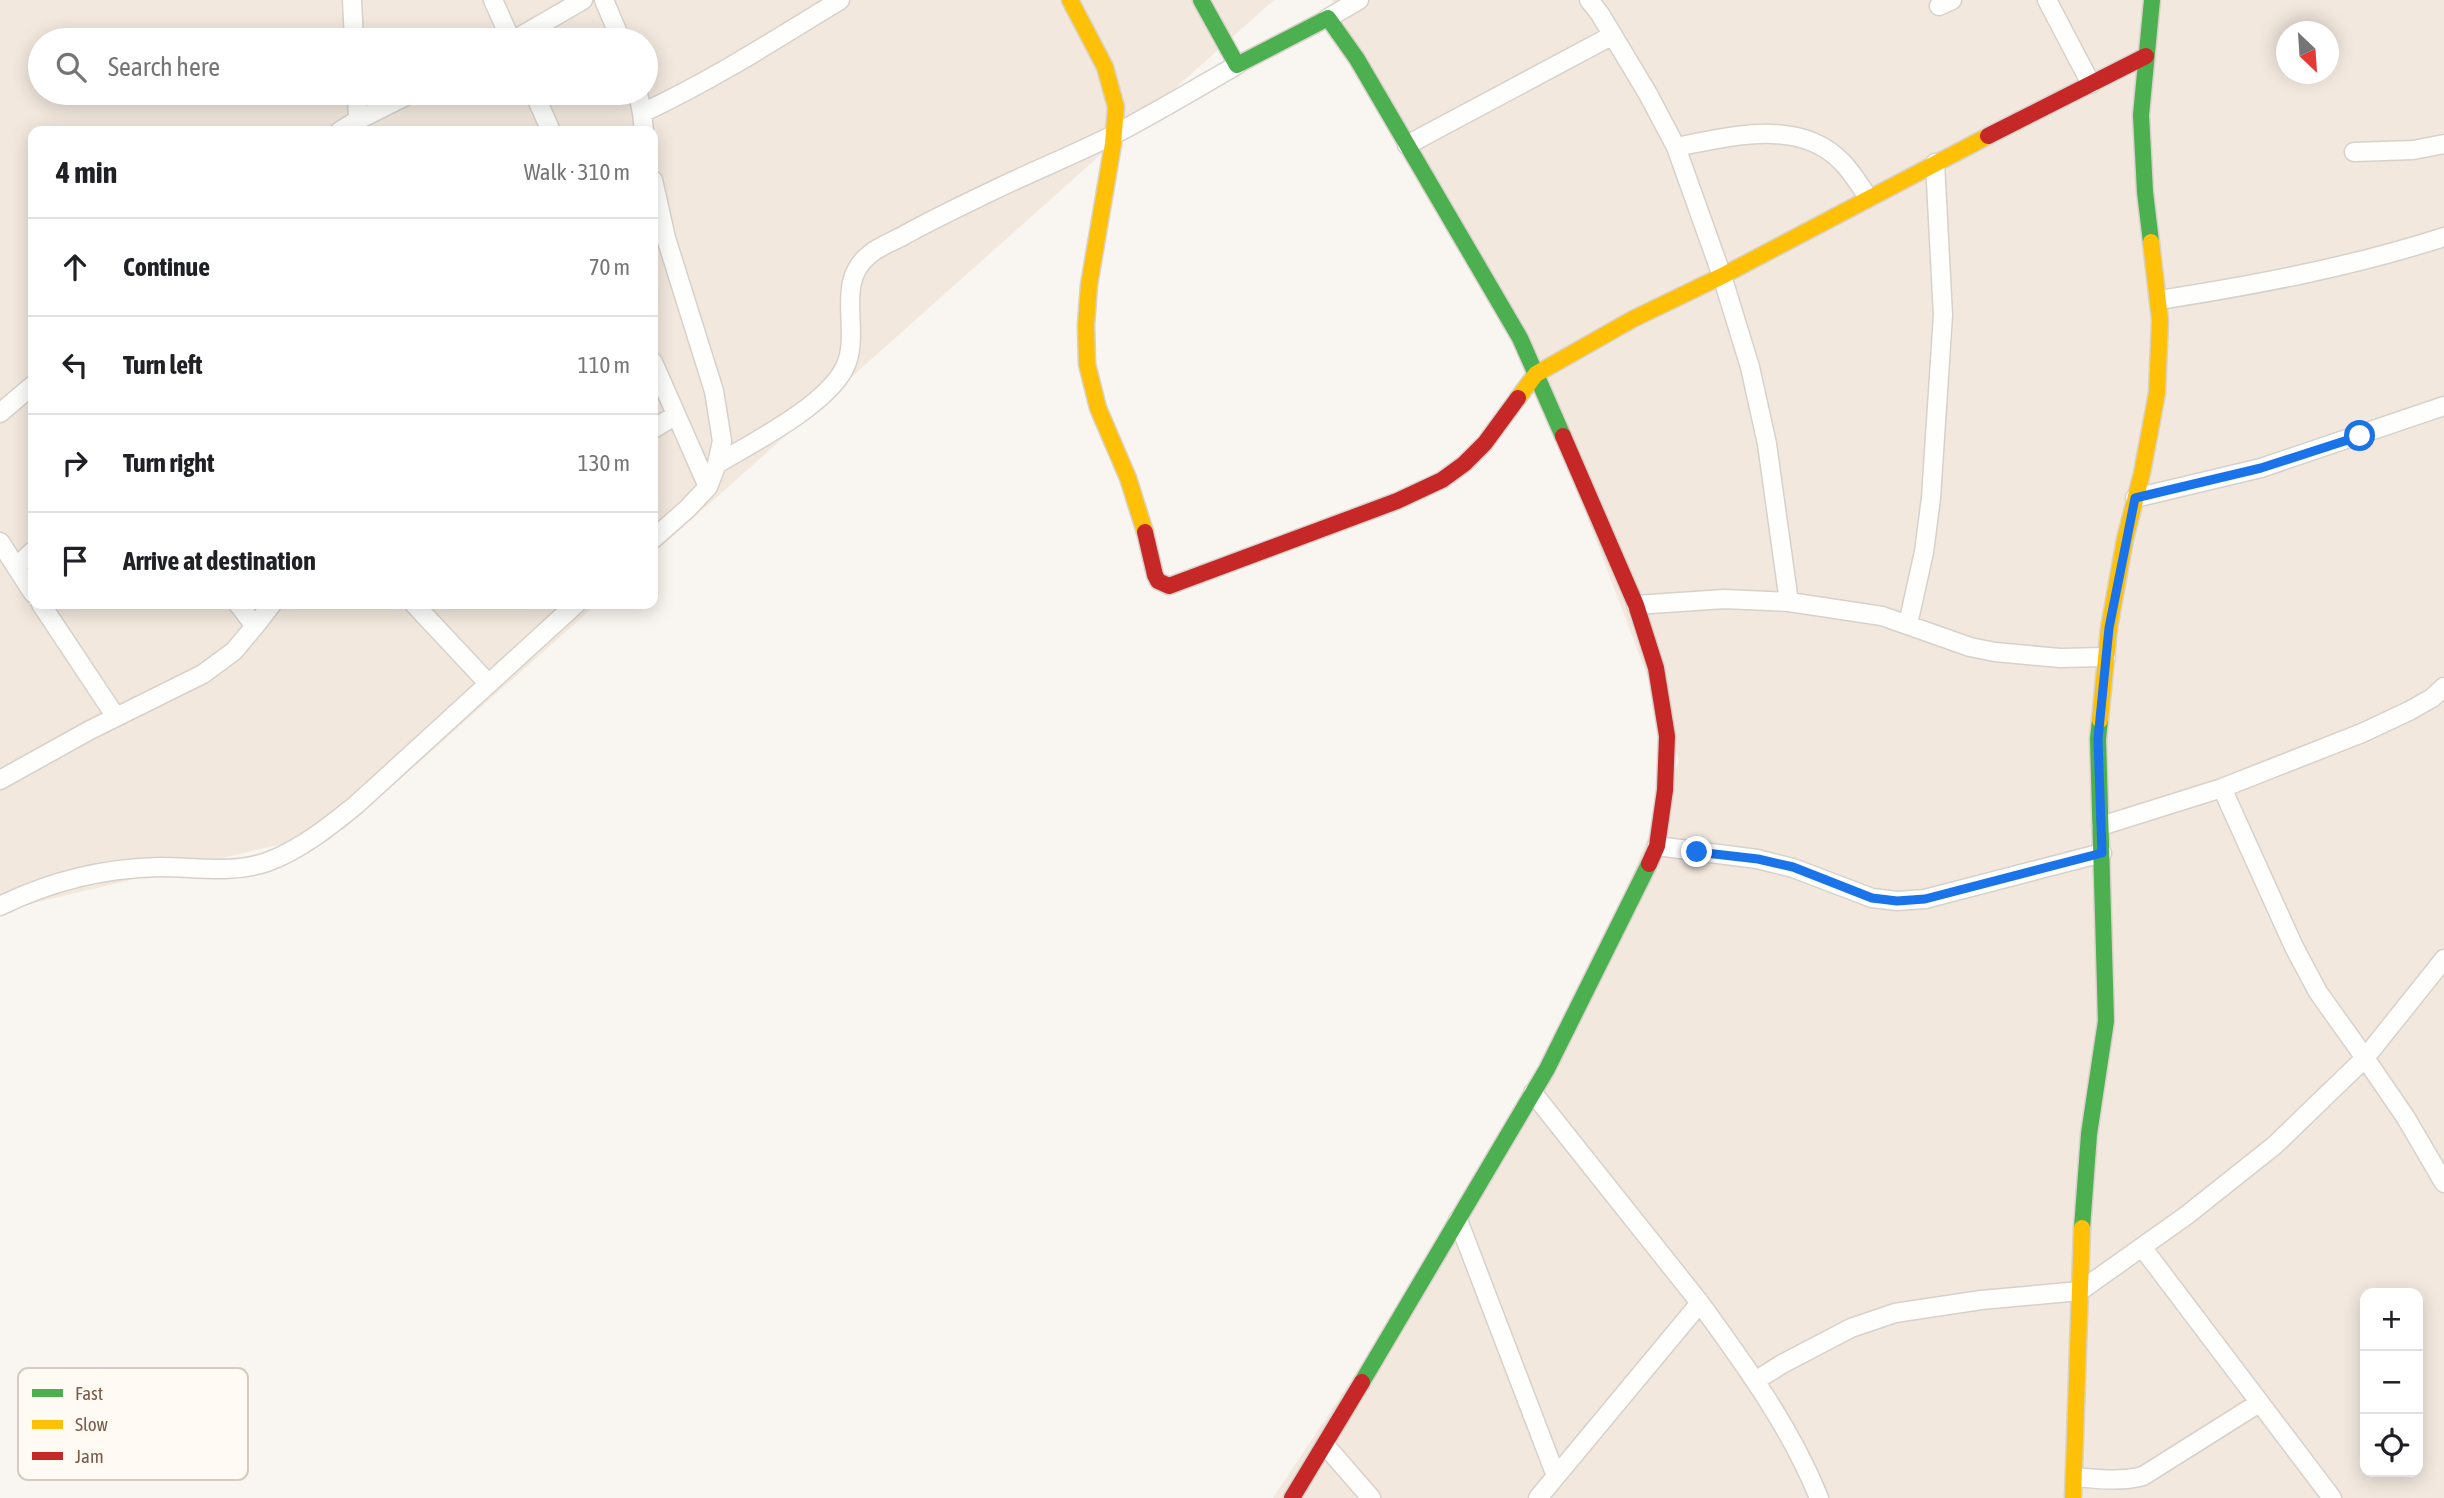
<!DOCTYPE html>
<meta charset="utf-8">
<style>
:root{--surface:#fff;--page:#f2f2f2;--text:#202124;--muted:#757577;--line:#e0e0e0}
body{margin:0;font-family:"Asap Condensed",sans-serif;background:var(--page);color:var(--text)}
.controls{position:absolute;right:21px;bottom:21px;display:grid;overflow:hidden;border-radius:14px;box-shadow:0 4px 18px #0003}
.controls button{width:63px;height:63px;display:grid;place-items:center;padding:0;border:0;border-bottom:2px solid var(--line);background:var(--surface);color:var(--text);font:35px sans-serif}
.compass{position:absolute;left:2276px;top:21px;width:63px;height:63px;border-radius:50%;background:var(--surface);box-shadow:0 4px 18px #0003;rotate:155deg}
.stop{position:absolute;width:21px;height:21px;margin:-16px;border:5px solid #1a73e8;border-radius:50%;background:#fff}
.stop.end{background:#1a73e8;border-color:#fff;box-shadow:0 2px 7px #0008}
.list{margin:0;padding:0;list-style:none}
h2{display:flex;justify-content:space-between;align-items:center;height:91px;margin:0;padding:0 28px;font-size:30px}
h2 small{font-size:23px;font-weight:400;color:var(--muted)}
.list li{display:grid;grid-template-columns:46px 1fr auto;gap:21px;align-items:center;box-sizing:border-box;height:98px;padding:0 28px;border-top:2px solid var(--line)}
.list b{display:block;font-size:26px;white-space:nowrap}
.list em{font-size:23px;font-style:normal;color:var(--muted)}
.icon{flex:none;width:38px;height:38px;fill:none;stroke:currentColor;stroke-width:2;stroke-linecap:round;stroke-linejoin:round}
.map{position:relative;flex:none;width:2444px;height:1498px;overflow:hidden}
.search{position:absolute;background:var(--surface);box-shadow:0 4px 18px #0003;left:28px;top:28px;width:630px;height:77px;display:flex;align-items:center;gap:18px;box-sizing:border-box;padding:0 24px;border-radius:38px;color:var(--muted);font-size:26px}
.panel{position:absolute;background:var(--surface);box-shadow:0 4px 18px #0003;left:28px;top:126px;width:630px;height:483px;border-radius:14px}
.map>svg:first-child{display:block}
</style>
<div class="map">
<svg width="2444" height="1498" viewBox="0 0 2444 1498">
<rect width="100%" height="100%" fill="#f9f5f0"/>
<path fill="#f2e8de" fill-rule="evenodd" d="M0,0H1274L653,554V131H33V604H597L344,829L0,911ZM40,40H646V93H40Z
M1332,0H2444V1498H1273L1548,1084L1679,760L1542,397ZM2286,32H2328V74H2286ZM2365,1293H2418V1472H2365Z"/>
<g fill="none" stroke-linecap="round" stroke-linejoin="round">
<g stroke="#d7d1cb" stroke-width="21">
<path id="street" d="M352,0L354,40
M493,0L511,40
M604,0L621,40
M1589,0L1600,14L1648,94L1676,147L1722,276L1750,367L1767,444L1789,602L1882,616L1970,647L1995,652L2060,658L2106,657
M2047,0L2091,84
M1939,6L1952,0
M1328,18L1359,0
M514,40L583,0
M534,93L551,131
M638,93L642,113
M358,120L412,93
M340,131L358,120L357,93
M644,131L642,113C711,81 775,40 840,0
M1407,145L1613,35
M1676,147C1729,137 1799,117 1842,162C1852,172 1860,186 1868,197
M2354,152L2413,150L2444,144
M653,180L666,238L714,391L722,441L717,464L708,487L687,509L653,539
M2159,300C2255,285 2351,267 2444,237
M653,362L708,487
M0,413L33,385
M653,429L676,415
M717,464C752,443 825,406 844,369C863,333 833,284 869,255C878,247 891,242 901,237C931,220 961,206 992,191C1033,171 1076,154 1117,133C1157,112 1197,88 1237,65
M2135,498L2261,468L2444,406
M0,542L33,593
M16,567L33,551
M41,604L116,717
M238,604L255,626L272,604
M414,604L488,683
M1636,605L1724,599L1789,602
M1908,624L1924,552L1931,498L1943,315L1935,163
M0,780L90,730L203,674L234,651L255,626
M2222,788L2294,947L2318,992L2365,1058L2444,959
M2101,826L2222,788L2362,733L2409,711L2432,698L2444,687
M1657,846L1757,859L1793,868L1872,898L1897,901L1925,899L2102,853
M0,906C51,881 104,868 160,867C196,867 232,874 267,862C300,850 330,826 357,804L576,604
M1533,1093L1700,1303L1538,1498
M1458,1220L1556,1476
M2142,1247L2332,1498
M1700,1303C1745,1365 1790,1426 1819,1498
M1755,1381L1782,1364L1851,1328L1895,1313L1981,1300L2080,1291L2187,1215L2275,1145L2365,1058L2406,1118L2444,1183
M1325,1445L1371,1498
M2075,1477C2098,1479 2120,1482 2143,1476L2259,1403"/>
</g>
<g stroke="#d9d2cb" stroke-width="19">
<path id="fast" d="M1201,0L1237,65L1328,18L1357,59L1520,338L1563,436
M2151,242L2145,192L2141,115L2152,0
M2082,1228L2089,1134L2106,1021L2098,739L2100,720
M1362,1382L1547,1069L1649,864"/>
</g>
<g stroke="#d9d2cb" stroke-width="19">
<path id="slow" d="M1070,0L1105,67L1116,107L1113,144L1089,285L1086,325L1087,364L1098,408L1128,478L1145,532
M1518,398L1536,374L1633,319L1722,276L1988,136
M2100,720L2109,628L2125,539L2142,473L2157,393L2160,320L2151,242
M2073,1498L2082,1228"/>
</g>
<g stroke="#d9d2cb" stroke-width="19">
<path id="jam" d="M1988,136L2146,56
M1563,436L1636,605L1656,668L1667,736L1665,790L1657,846L1649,864
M1145,532L1155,575L1158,581L1169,586L1397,501L1442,480L1464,464L1485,443L1518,398
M1292,1498L1362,1382"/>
</g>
<use href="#street" stroke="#fefefd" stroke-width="18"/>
<use href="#fast" stroke="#4caf50" stroke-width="16"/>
<use href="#slow" stroke="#ffc107" stroke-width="16"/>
<use href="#jam" stroke="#c62828" stroke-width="16"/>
</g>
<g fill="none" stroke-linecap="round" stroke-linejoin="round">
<path stroke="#1a73e8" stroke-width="9" d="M1697,852L1758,859L1793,867L1872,898L1897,901L1925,899L2102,853L2098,739L2109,628L2135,498L2261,468L2360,436"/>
</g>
<rect x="18" y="1368" width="230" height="112" rx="10" fill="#fffaf3" stroke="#d7cbc1" stroke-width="2"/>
<rect x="32" y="1389" width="31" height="8" fill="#4caf50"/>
<rect x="32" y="1420" width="31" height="9" fill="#ffc107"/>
<rect x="32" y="1452" width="31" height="8" fill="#c62828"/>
<g font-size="19" fill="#7a5c4d">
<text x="75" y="1400">Fast</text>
<text x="75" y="1431">Slow</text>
<text x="75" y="1463">Jam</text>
</g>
</svg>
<div class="controls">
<button>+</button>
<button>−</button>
<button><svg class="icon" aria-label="locate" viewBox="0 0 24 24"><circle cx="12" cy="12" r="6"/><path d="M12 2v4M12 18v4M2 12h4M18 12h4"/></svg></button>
</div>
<svg class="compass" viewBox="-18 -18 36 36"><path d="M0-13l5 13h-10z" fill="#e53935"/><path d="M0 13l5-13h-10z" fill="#757577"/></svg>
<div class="stop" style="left:2360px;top:436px"></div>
<div class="stop end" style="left:1697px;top:852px"></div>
<div class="search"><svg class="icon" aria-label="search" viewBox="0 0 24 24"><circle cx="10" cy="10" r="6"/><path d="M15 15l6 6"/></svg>Search here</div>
<section class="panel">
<h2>4 min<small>Walk · 310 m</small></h2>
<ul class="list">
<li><svg class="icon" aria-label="ahead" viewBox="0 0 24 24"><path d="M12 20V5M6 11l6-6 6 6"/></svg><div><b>Continue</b></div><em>70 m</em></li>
<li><svg class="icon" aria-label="left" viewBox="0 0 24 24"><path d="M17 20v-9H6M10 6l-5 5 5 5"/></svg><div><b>Turn left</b></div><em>110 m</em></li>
<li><svg class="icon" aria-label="right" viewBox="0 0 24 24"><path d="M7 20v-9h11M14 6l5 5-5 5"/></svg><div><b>Turn right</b></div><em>130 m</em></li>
<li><svg class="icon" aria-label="arrive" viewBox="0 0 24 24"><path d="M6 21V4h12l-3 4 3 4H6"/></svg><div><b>Arrive at destination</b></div></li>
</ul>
</section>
</div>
